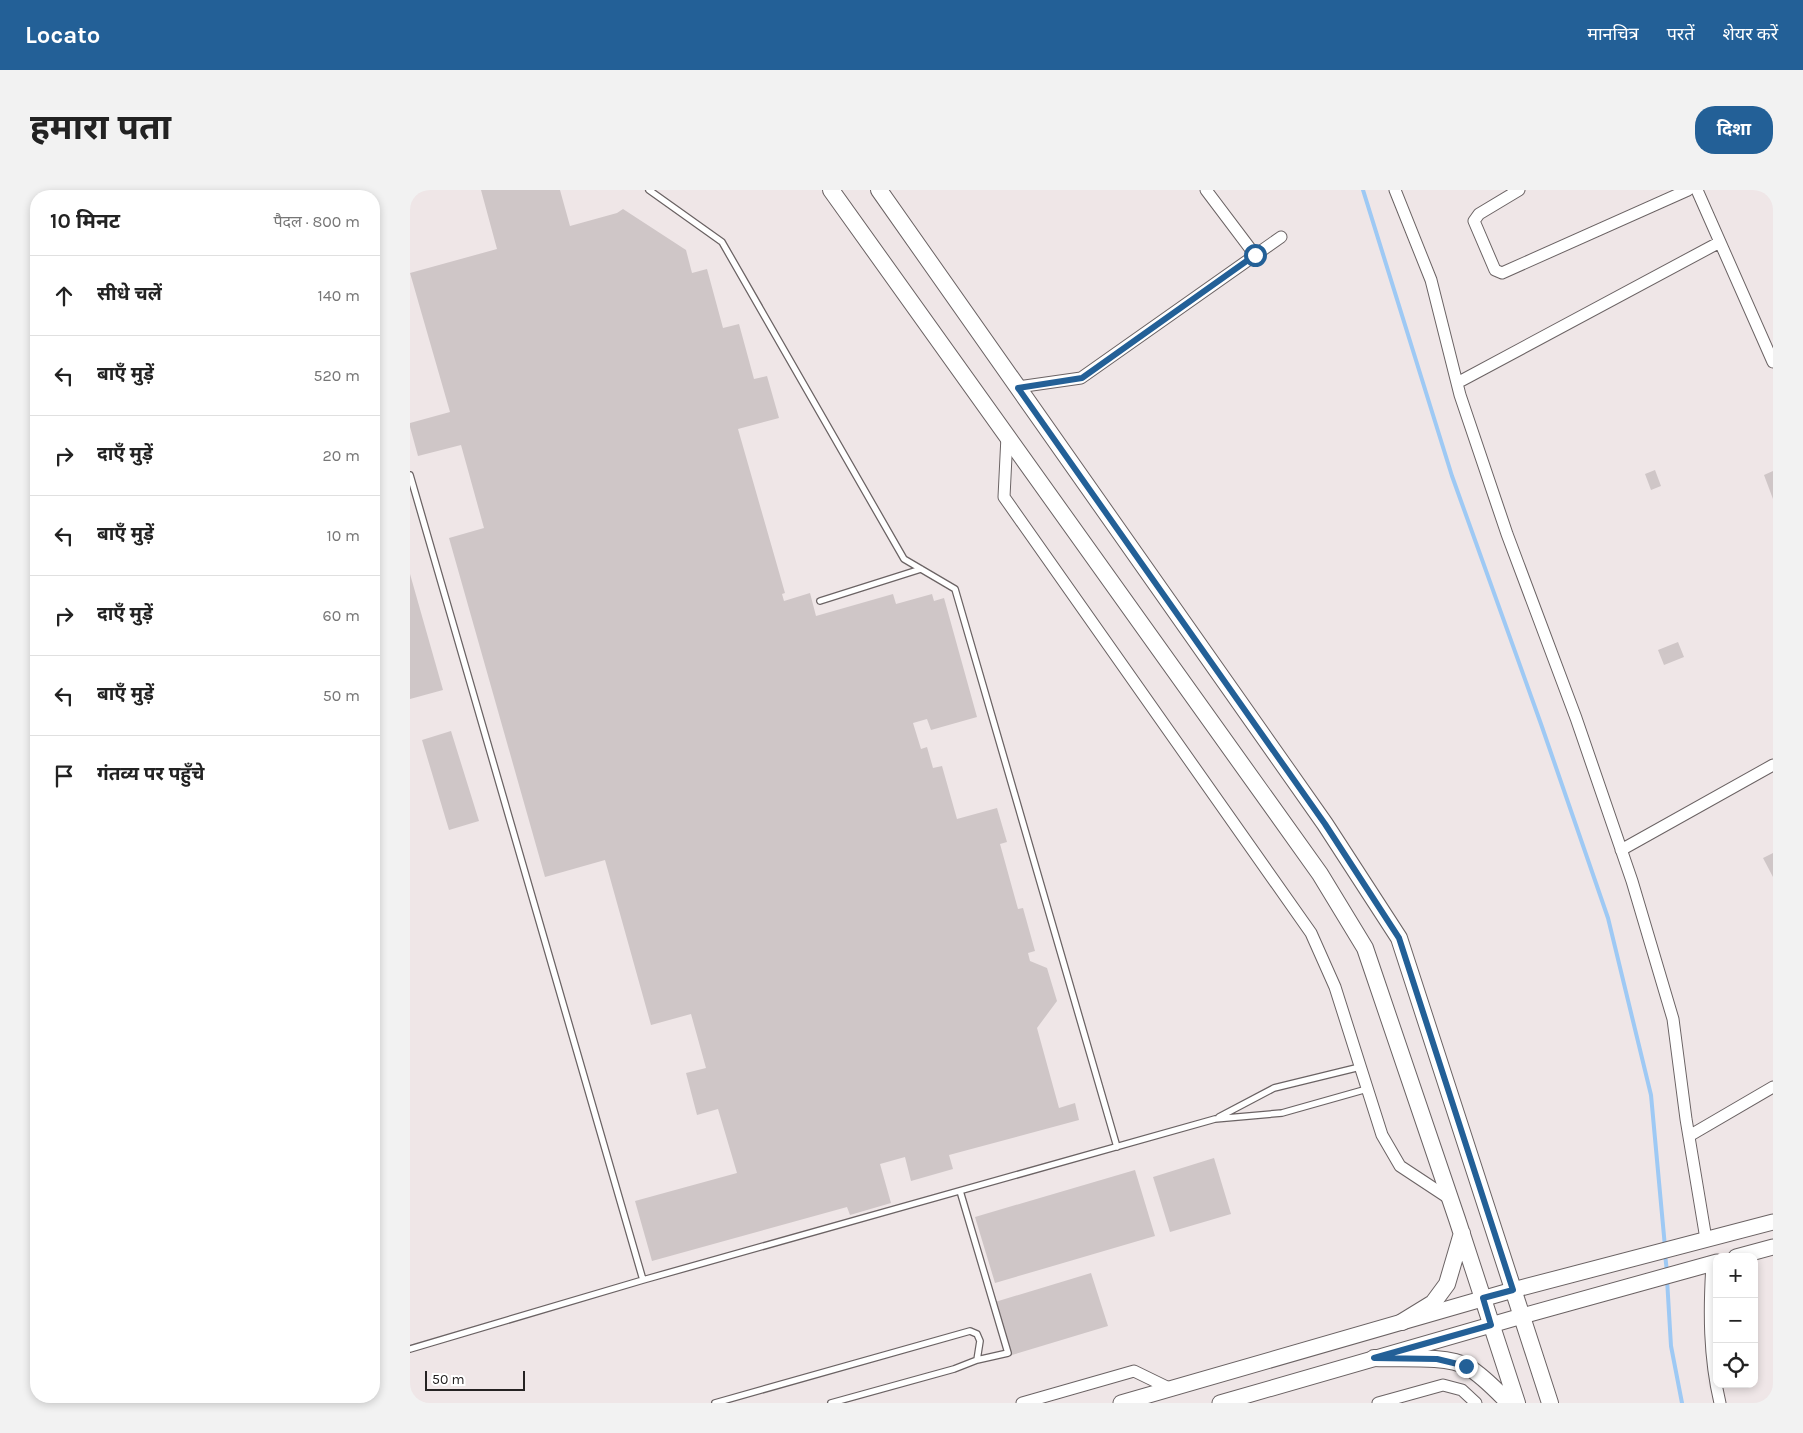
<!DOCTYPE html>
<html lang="hi">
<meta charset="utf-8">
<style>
:root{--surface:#fff;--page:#f2f2f2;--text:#222;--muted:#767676;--line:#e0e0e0;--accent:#236097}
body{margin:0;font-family:Karla,"Noto Sans Devanagari",sans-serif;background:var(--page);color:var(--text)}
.controls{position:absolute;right:15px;bottom:15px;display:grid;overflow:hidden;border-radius:10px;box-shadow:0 2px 8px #0003}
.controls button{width:45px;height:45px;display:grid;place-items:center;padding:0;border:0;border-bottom:1px solid var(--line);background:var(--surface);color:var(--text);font:25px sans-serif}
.scale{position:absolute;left:15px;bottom:12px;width:100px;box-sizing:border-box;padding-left:5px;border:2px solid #252222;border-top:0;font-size:14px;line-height:18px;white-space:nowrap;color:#252222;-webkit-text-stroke:4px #fff;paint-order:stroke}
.stop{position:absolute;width:15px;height:15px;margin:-11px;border:4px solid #236097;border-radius:50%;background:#fff}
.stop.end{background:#236097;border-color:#fff;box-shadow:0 1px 5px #0008}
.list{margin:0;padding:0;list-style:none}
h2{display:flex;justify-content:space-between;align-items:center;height:65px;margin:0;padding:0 20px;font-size:21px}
h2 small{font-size:16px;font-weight:400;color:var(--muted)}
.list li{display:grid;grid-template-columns:32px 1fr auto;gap:15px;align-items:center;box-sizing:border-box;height:80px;padding:0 20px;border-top:1px solid var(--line)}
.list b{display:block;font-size:19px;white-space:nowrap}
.list em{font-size:16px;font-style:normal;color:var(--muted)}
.icon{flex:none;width:28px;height:28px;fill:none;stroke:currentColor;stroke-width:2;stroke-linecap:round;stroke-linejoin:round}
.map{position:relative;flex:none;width:1363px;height:1213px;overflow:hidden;border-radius:20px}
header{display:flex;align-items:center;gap:30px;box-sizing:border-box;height:70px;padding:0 25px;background:var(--accent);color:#fff}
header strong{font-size:24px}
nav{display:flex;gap:28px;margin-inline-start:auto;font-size:18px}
.intro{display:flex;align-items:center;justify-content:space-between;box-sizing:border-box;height:120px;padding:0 30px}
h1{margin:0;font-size:35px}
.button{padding:12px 22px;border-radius:20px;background:var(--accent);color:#fff;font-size:18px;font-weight:700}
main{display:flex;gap:30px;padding:0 30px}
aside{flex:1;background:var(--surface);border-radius:20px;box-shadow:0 2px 8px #0003}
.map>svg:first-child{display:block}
</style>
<header>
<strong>Locato</strong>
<nav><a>मानचित्र</a><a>परतें</a><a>शेयर करें</a></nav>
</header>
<div class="intro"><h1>हमारा पता</h1><a class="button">दिशा</a></div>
<main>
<aside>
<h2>10 मिनट<small>पैदल · 800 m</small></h2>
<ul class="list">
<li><svg class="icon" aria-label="ahead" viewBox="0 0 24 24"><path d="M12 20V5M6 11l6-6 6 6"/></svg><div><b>सीधे चलें</b></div><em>140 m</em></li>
<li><svg class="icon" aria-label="left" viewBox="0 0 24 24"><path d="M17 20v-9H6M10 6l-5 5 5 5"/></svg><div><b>बाएँ मुड़ें</b></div><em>520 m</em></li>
<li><svg class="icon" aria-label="right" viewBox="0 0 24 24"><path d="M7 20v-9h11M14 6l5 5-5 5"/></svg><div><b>दाएँ मुड़ें</b></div><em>20 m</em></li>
<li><svg class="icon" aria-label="left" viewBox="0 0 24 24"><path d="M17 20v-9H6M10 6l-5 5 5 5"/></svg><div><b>बाएँ मुड़ें</b></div><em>10 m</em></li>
<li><svg class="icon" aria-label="right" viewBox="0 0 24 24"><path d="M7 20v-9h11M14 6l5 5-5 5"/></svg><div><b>दाएँ मुड़ें</b></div><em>60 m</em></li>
<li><svg class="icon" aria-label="left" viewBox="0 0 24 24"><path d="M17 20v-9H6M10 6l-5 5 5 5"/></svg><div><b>बाएँ मुड़ें</b></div><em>50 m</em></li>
<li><svg class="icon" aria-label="arrive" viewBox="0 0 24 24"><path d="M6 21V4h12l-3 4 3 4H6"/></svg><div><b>गंतव्य पर पहुँचे</b></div></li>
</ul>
</aside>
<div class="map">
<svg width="1363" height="1213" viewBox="0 0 1363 1213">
<rect width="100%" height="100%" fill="#efe6e7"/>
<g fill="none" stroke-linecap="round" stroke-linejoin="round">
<path stroke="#9ec9f4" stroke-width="4" d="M953,0L1042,286L1131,534L1198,728L1241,905L1255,1057
M1255,1064L1257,1082
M1257,1089L1261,1156L1272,1213"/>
</g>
<path fill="#cfc6c7" d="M71,0H150L160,36L207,23L213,19L276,60L282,83L297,79L313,138L329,134L344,189L357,186L369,228L328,239L375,403L372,404L374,411L400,403L406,426L483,404L486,414L522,404L524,411L534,408L567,527L521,540L517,529L503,533L511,559L517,557L523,578L532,576L547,629L587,618L597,652L590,654L608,719L613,718L625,761L618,763L620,771L637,778L647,811L627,838L649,918L665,913L669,930L539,965L543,979L501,991L495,967L470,974L481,1013L440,1025L437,1017L242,1071L225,1011L327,983L308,919L287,925L276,883L296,878L281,824L241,835L195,670L135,687L39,348L74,338L51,255L8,266L0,237V233L40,222L0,83L87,59Z
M1245,280L1251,296L1241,300L1235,284Z
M1363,281V309L1354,285Z
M0,384L33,500L0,509Z
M1268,452L1274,467L1254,475L1248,460Z
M41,541L69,631L39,640L12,550Z
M1363,663V687L1353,668Z
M804,968L821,1024L760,1042L743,987Z
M725,980L745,1046L585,1093L565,1027Z
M681,1083L698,1136L602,1165L585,1112Z"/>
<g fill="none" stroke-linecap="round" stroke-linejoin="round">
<g stroke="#6b6364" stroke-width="8">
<path id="service" d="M239,0L312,52L494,369L545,399L707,957
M0,285L233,1090
M410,411L511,379
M809,927L864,898L950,877
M550,1001L598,1163L567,1170
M0,1159L233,1090L805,929L872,923L957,899
M305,1213L560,1141L567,1144L570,1151L567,1170L544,1179L421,1213"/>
</g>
<g stroke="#6b6364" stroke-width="13">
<path id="minor" d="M796,0L845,65
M985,0L1021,90L1050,205L1097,344L1166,528L1222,691L1263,829L1276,929L1296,1049
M1109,0L1069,24L1064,31L1085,80L1092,83L1278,0
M1287,0L1363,172
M1047,193L1310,52
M608,197L671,188L871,47
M597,246L594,307L901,743L925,797L972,945L990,976L1040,1009
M1211,660L1363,575
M1279,946L1363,897
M1302,1074C1299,1121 1299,1167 1310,1213
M612,1213L724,1181L761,1199
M968,1213L1033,1195L1052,1200L1066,1213"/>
</g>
<g stroke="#6b6364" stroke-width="17">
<path id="tertiary" d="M1326,1067L1363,1057
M711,1213L1103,1100L1363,1032
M810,1213L1112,1126L1307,1072"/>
</g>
<g stroke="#6b6364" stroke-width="18">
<path id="secondary" d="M421,0L910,684L955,758L1047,1029L1107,1213
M469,0L915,634L989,748L1140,1213
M992,1132L1023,1113L1037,1094L1052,1043
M964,1168C988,1169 1038,1165 1058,1177C1073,1186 1086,1200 1099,1213"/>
</g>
<use href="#service" stroke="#fff" stroke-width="5.5"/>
<use href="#minor" stroke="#fff" stroke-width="11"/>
<use href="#tertiary" stroke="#fff" stroke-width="15"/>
<use href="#secondary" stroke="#fff" stroke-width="16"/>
</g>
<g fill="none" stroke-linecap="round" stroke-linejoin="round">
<path stroke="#236097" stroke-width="6" d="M845,65L672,188L608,198L915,634L989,748L1103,1100L1073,1108L1081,1135L964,1168L1027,1169L1056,1176"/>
</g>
</svg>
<div class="controls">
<button>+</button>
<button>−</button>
<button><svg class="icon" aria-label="locate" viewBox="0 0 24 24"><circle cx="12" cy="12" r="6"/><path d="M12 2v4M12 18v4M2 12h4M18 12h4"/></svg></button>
</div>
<div class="scale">50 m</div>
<div class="stop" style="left:845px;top:65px"></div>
<div class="stop end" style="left:1056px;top:1176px"></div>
</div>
</main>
